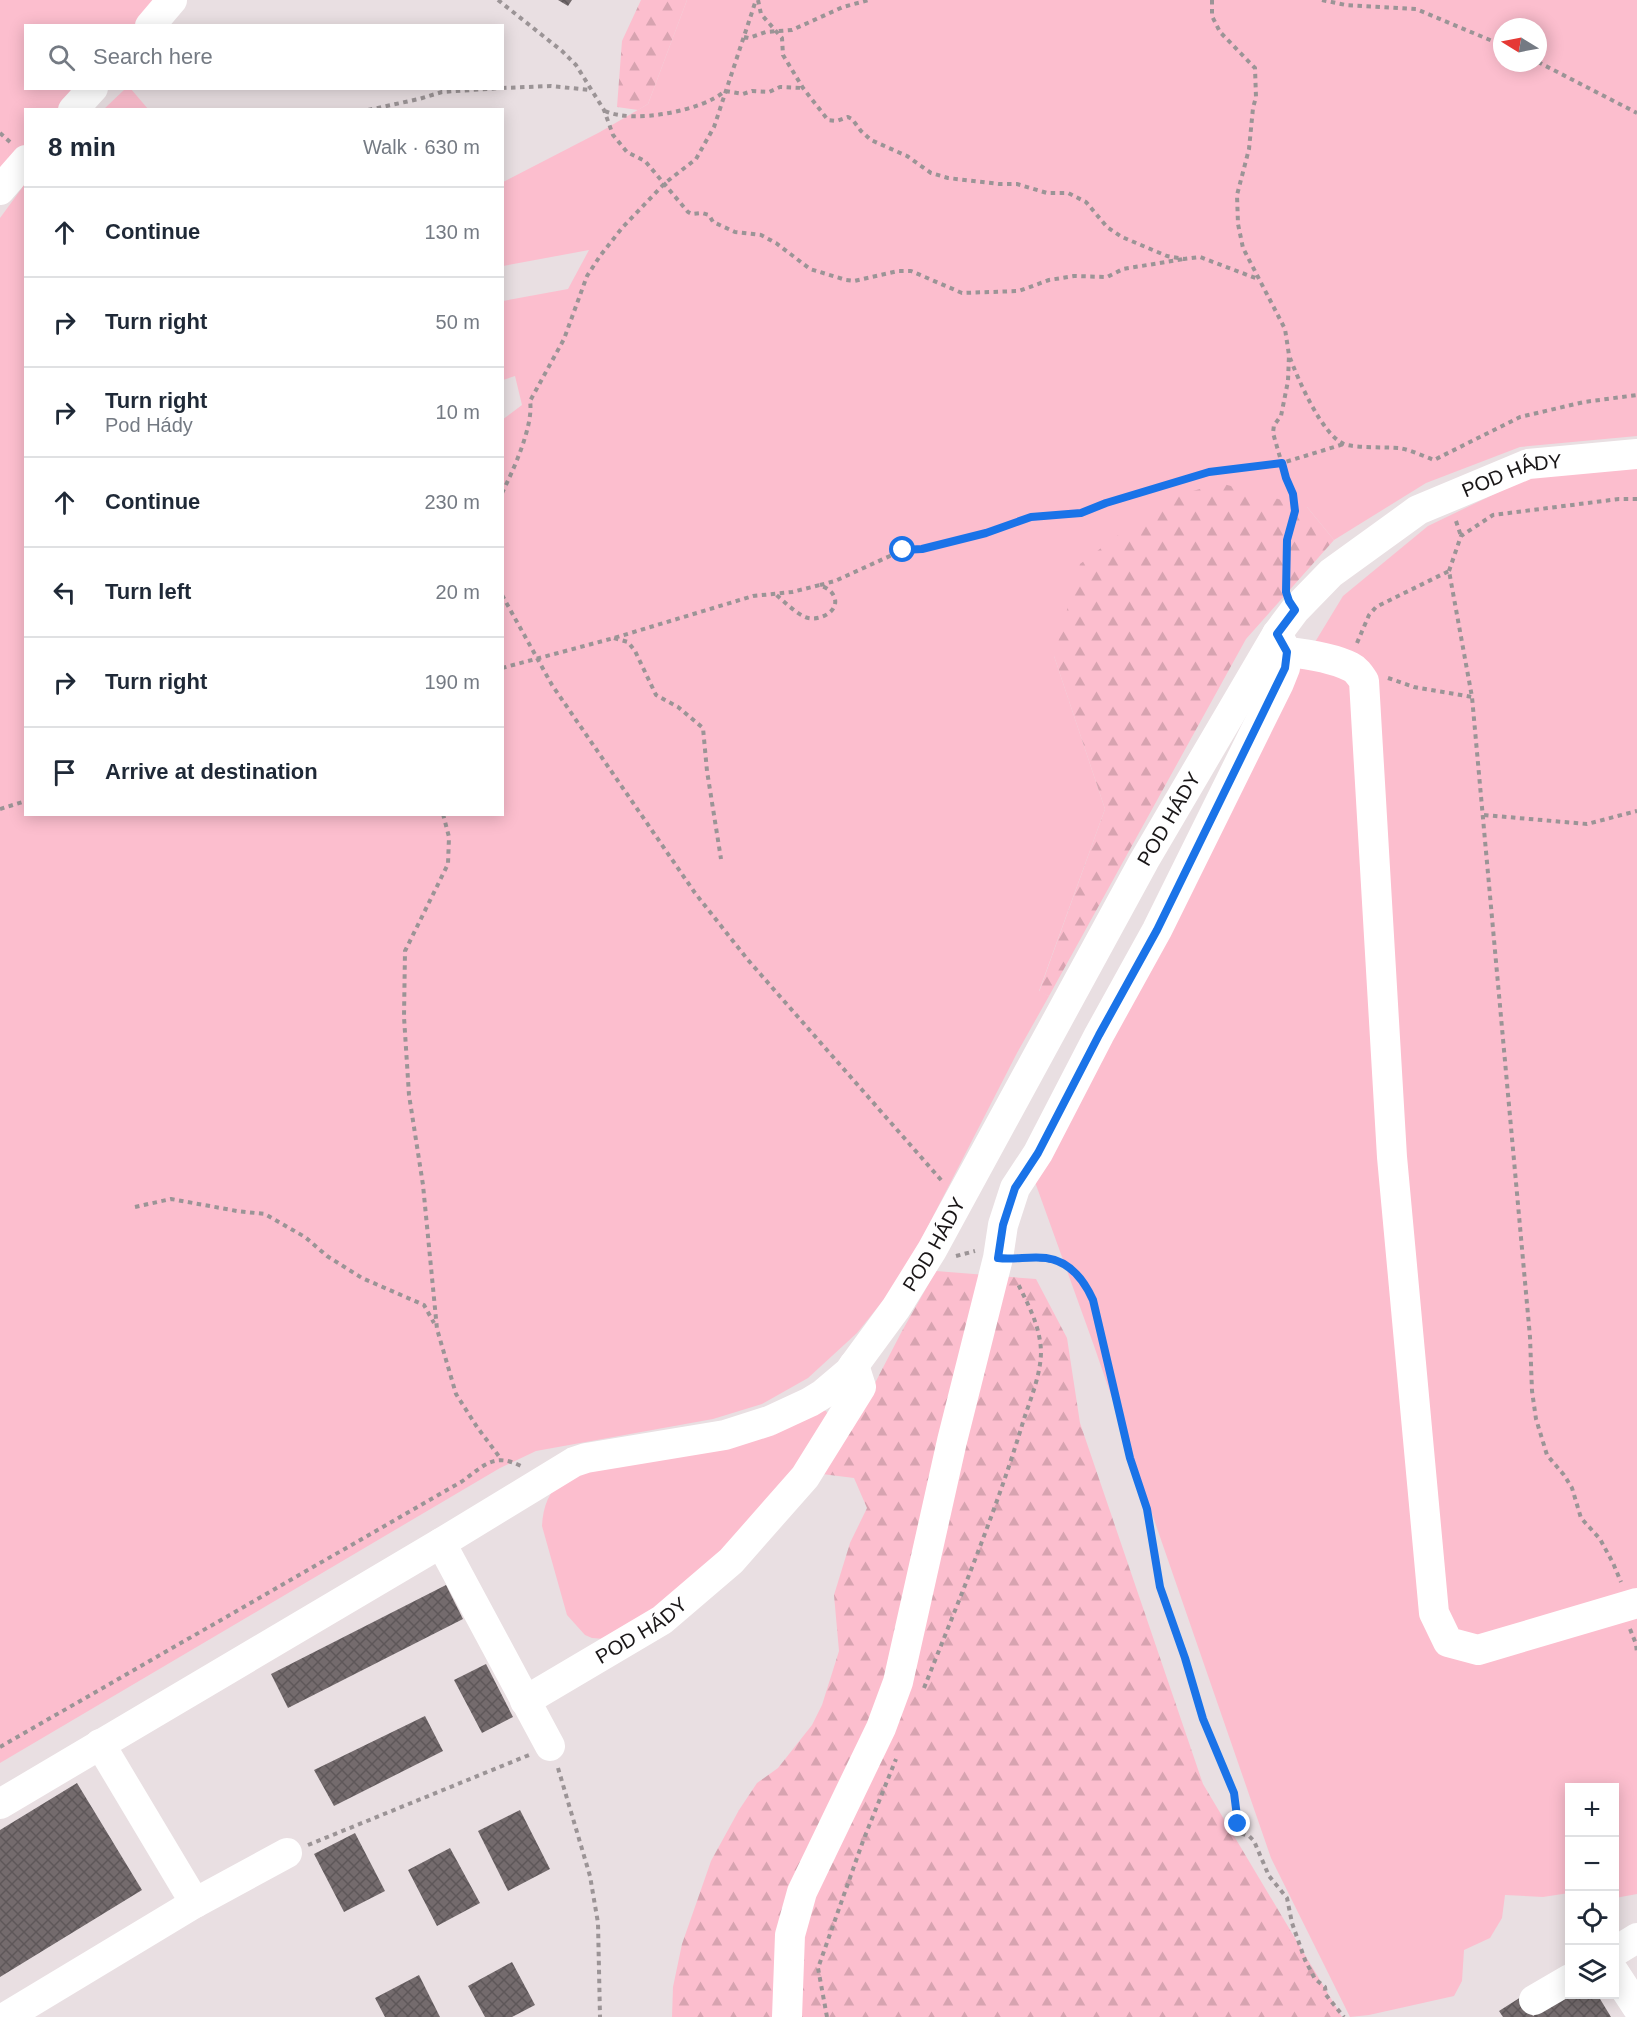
<!DOCTYPE html>
<meta charset="utf-8">
<style>
:root{--surface:#fff;--page:#f2f2f3;--text:#1f2937;--muted:#747a83;--line:#e0e1e3}
body{margin:0;font-family:Arial,sans-serif;background:var(--page);color:var(--text)}
.controls{position:absolute;right:18px;bottom:18px;display:grid;overflow:hidden;border-radius:0px;box-shadow:0 3px 15px #0003}
.controls button{width:54px;height:54px;display:grid;place-items:center;padding:0;border:0;border-bottom:2px solid var(--line);background:var(--surface);color:var(--text);font:30px sans-serif}
.compass{position:absolute;left:1493px;top:18px;width:54px;height:54px;border-radius:50%;background:var(--surface);box-shadow:0 3px 15px #0003;rotate:280deg}
.stop{position:absolute;width:18px;height:18px;margin:-14px;border:4px solid #1a73e8;border-radius:50%;background:#fff}
.stop.end{background:#1a73e8;border-color:#fff;box-shadow:0 2px 6px #0008}
.list{margin:0;padding:0;list-style:none}
h2{display:flex;justify-content:space-between;align-items:center;height:78px;margin:0;padding:0 24px;font-size:26px}
h2 small{font-size:20px;font-weight:400;color:var(--muted)}
.list li{display:grid;grid-template-columns:39px 1fr auto;gap:18px;align-items:center;box-sizing:border-box;height:90px;padding:0 24px;border-top:2px solid var(--line)}
.list b{display:block;font-size:22px;white-space:nowrap}
.list p{margin:0;font-size:20px;white-space:nowrap;color:var(--muted)}
.list em{font-size:20px;font-style:normal;color:var(--muted)}
.icon{flex:none;width:33px;height:33px;fill:none;stroke:currentColor;stroke-width:2;stroke-linecap:round;stroke-linejoin:round}
.map{position:relative;flex:none;width:1637px;height:2017px;overflow:hidden}
.search{position:absolute;background:var(--surface);box-shadow:0 3px 15px #0003;left:24px;top:24px;width:480px;height:66px;display:flex;align-items:center;gap:15px;box-sizing:border-box;padding:0 21px;border-radius:0px;color:var(--muted);font-size:22px}
.panel{position:absolute;background:var(--surface);box-shadow:0 3px 15px #0003;left:24px;top:108px;width:480px;height:708px;border-radius:0px}
.map>svg:first-child{display:block}
</style>
<div class="map">
<svg width="1637" height="2017" viewBox="0 0 1637 2017">
<defs>
<pattern id="forest-firs" width="22" height="20" patternUnits="userSpaceOnUse" patternTransform="scale(1.5)"><rect width="22" height="20" fill="#fcbece"/><path d="M5 1l3.5 6h-7zM16 11l3.5 6h-7z" fill="#d7a3b0"/></pattern>
<pattern id="building-cross-hatch" width="8" height="8" patternUnits="userSpaceOnUse" patternTransform="scale(1.5)"><rect width="8" height="8" fill="#746b6d"/><path d="M0 0l8 8M0 8l8-8" fill="none" stroke="#5e5759"/></pattern>
</defs>
<rect width="100%" height="100%" fill="#e9dfe2"/>
<path fill="#fcbece" fill-rule="evenodd" d="M0,0H157L135,25L26,26V88L79,89L60,109L26,110L25,148L0,176Z
M687,0H1637V436L1520,447L1426,483L1334,540L1307,507L1054,656L1105,809L1039,991L1049,996L1017,1053L902,1277L857,1333L808,1378L762,1404L713,1419L536,1451L500,1468L0,1763V218L22,188L21,180L25,172L26,814H502V420L522,405L515,376L503,380V301L568,289L589,250L503,266V182L600,132L648,104ZM1502,27H1538V63H1502Z
M125,89H131L148,109H104Z
M1637,466V1894L1615,1898L1614,1788H1570L1569,1893L1543,1897L1505,1895L1502,1918L1490,1938L1464,1950L1462,1981L1454,1996L1369,2015L1350,2017L1271,1858L1093,1343L1035,1182L1295,675L1343,596L1428,526L1532,476Z
M819,1409L826,1411L829,1416L825,1425L753,1523L652,1615L605,1639L592,1638L585,1635L567,1615L542,1526C543,1506 549,1491 564,1478Z"/>
<path fill="url(#forest-firs)" d="M641,0H687L648,104L638,110L617,107L622,41Z
M1220,483L1307,507L1334,540L1246,639L1049,996L1039,992L1105,809L1054,656L1080,564L1166,499Z
M936,1271L1036,1279L1067,1338L1080,1423L1203,1784L1342,2017H672L673,1987L682,1944L711,1861L739,1810L757,1783L778,1768L812,1725L822,1705L839,1651L834,1595L850,1543L867,1508L854,1478L822,1474L861,1410L902,1331Z"/>
<path fill="url(#building-cross-hatch)" d="M558,0H572L568,6Z
M446,1585L463,1619L288,1708L271,1674Z
M486,1664L513,1717L482,1733L454,1680Z
M425,1716L443,1751L334,1806L314,1770Z
M77,1783L142,1890L0,1977V1830Z
M520,1810L550,1869L508,1891L478,1831Z
M355,1833L385,1891L344,1912L314,1854Z
M450,1848L480,1903L437,1926L408,1870Z
M512,1962L535,2005L512,2017H485L468,1986Z
M419,1975L440,2017H385L375,1998Z
M1570,1993V1994H1597L1611,2017H1503L1499,2011L1521,1997L1533,2016Z"/>
<g fill="none" stroke-linecap="round" stroke-linejoin="round">
<path stroke="#9b9496" stroke-width="4" stroke-dasharray="4.5 4.5" stroke-linecap="butt" d="M498,0L562,51L576,65L604,110L613,135L627,152L645,161L688,212L692,214L702,213L709,215L713,222L735,232L761,235L776,243L810,269L846,280L854,281L898,271H911L962,293L1019,291L1049,280L1074,276L1107,277L1123,269L1184,259
M758,0L761,14L782,38L783,55L803,88L828,120L837,121L848,117L852,119L861,131L871,140L907,156L931,173L948,178L999,184H1017L1047,193H1068L1086,202L1107,227L1122,237L1167,256L1184,259L1200,257L1258,279
M1212,0V16L1220,32L1255,68L1256,97L1253,108L1249,149L1237,195L1238,224L1243,248L1285,329L1289,355L1288,381L1281,416L1274,425L1273,433L1286,478L1293,494L1295,511L1287,540L1286,583
M1322,0L1346,5L1416,9L1502,45
M744,37L749,38L766,32L792,30L843,7L869,0
M1538,62L1637,113
M502,88L551,86L590,90
M368,110L419,99L442,92L501,88
M605,111C633,124 702,111 725,91L743,94L752,91L769,92L780,87L803,88
M0,133L10,142
M1290,358C1298,379 1322,435 1344,444C1354,448 1386,447 1399,448C1411,450 1423,456 1434,460L1520,417L1584,402L1637,395
M502,493C513,471 534,425 530,401L564,339L587,276L600,256L622,228L665,183L696,159L714,127L756,0
M1456,521L1461,536
M1449,571L1461,536L1493,515L1619,499H1637
M502,573V586
M820,585L835,581L903,550L922,549L986,533L1031,517L1081,513L1106,503L1209,472L1282,463L1344,444
M502,595L552,685L695,893L748,960L942,1181
M614,638L628,642L635,651L656,695L678,707L703,728L707,771L721,859
M1357,643L1369,615L1376,607L1449,571L1472,697L1530,1337L1532,1391L1536,1419L1547,1455L1564,1475L1572,1488L1581,1518L1600,1539L1613,1563L1621,1582
M502,668L614,638L753,596L792,592L820,585C824,587 829,589 832,593C844,609 820,623 805,617C794,612 784,601 775,594
M1388,678L1414,687L1472,697
M0,809L26,801
M443,814L449,837L448,864L405,951L404,1017L409,1095L423,1185L437,1329L456,1394L477,1427L501,1459
M1484,815L1587,824L1637,811
M135,1207L171,1199L237,1211L265,1214L305,1237L327,1256L362,1278L424,1305L434,1323
M956,1256L975,1251
M1021,1259C1059,1258 1077,1264 1093,1300L1130,1458L1147,1509L1160,1587L1185,1658L1203,1719L1234,1793L1238,1824L1237,1832L1249,1836L1254,1841L1269,1876L1287,1898L1292,1923L1305,1960L1315,1979L1325,1987L1326,1995L1344,2017
M1630,1629L1636,1644L1637,1653
M924,1688C959,1600 996,1512 1023,1422C1030,1400 1041,1375 1041,1351C1040,1326 1028,1304 1017,1282
M0,1747L461,1482C484,1466 493,1452 521,1466
M558,1768L590,1876L598,1923L600,2017
M308,1845L529,1755
M827,2017L818,1968L863,1841L896,1759"/>
<g stroke="#fff" stroke-width="30">
<path d="M150,26L172,0"/>
<path d="M73,110L93,88"/>
<path d="M0,190L26,160"/>
<path d="M1287,652C1307,654 1333,658 1351,667C1357,670 1360,675 1364,681L1392,1157L1434,1613L1448,1642L1478,1650L1637,1603"/>
<path d="M441,1543L550,1746"/>
<path id="s1" d="M525,1701L662,1620L731,1561L805,1477L861,1387L854,1365"/>
<path d="M100,1744L195,1903"/>
<path id="s2" d="M0,1804L441,1543L574,1462L586,1458L725,1435L769,1421L810,1402L823,1394L849,1372L896,1308L932,1250L1144,861L1277,634L1295,610L1331,573L1418,510L1528,464L1637,454"/>
<path d="M1614,1952L1637,1938"/>
<path d="M1614,1972L1637,2007"/>
<path d="M1534,2000L1570,1979"/>
<path d="M6,2017L195,1903L287,1853"/>
<path d="M787,2017L790,1935L802,1892L881,1728L898,1682L952,1441L998,1258L1003,1225L1015,1188L1038,1153L1099,1035L1157,930L1279,683L1285,668L1287,652L1277,634"/>
</g>
</g>
<g fill="none" stroke-linecap="round" stroke-linejoin="round">
<path stroke="#1a73e8" stroke-width="8" d="M903,550L922,549L986,533L1031,517L1081,513L1106,503L1209,472L1282,463L1286,478L1293,494L1295,511L1287,540L1286,592L1289,601L1295,610L1277,634L1287,652L1285,668L1157,930L1099,1035L1038,1153L1015,1188L1003,1225L998,1258C1014,1260 1030,1256 1046,1258C1069,1261 1084,1280 1093,1300L1130,1458L1147,1509L1160,1587L1185,1658L1203,1719L1234,1793L1238,1824"/>
</g>
<g text-anchor="middle" dominant-baseline="central" stroke-width="4.5" stroke-linejoin="round" paint-order="stroke">
<g font-size="20" fill="#191617" stroke="#fff">
<text stroke="none"><textPath href="#s2" startOffset="2106">POD HÁDY</textPath></text>
<text stroke="none"><textPath href="#s2" startOffset="1602">POD HÁDY</textPath></text>
<text stroke="none"><textPath href="#s2" startOffset="1116">POD HÁDY</textPath></text>
<text stroke="none"><textPath href="#s1" startOffset="136">POD HÁDY</textPath></text>
</g>
</g>
</svg>
<div class="controls">
<button>+</button>
<button>−</button>
<button><svg class="icon" aria-label="locate" viewBox="0 0 24 24"><circle cx="12" cy="12" r="6"/><path d="M12 2v4M12 18v4M2 12h4M18 12h4"/></svg></button>
<button><svg class="icon" aria-label="layers" viewBox="0 0 24 24"><path d="M12 4l9 5-9 5-9-5zM3 14l9 5 9-5"/></svg></button>
</div>
<svg class="compass" viewBox="-18 -18 36 36"><path d="M0-13l5 13h-10z" fill="#e53935"/><path d="M0 13l5-13h-10z" fill="#747a83"/></svg>
<div class="stop" style="left:903px;top:550px"></div>
<div class="stop end" style="left:1238px;top:1824px"></div>
<div class="search"><svg class="icon" aria-label="search" viewBox="0 0 24 24"><circle cx="10" cy="10" r="6"/><path d="M15 15l6 6"/></svg>Search here</div>
<section class="panel">
<h2>8 min<small>Walk · 630 m</small></h2>
<ul class="list">
<li><svg class="icon" aria-label="ahead" viewBox="0 0 24 24"><path d="M12 20V5M6 11l6-6 6 6"/></svg><div><b>Continue</b></div><em>130 m</em></li>
<li><svg class="icon" aria-label="right" viewBox="0 0 24 24"><path d="M7 20v-9h11M14 6l5 5-5 5"/></svg><div><b>Turn right</b></div><em>50 m</em></li>
<li><svg class="icon" aria-label="right" viewBox="0 0 24 24"><path d="M7 20v-9h11M14 6l5 5-5 5"/></svg><div><b>Turn right</b><p>Pod Hády</p></div><em>10 m</em></li>
<li><svg class="icon" aria-label="ahead" viewBox="0 0 24 24"><path d="M12 20V5M6 11l6-6 6 6"/></svg><div><b>Continue</b></div><em>230 m</em></li>
<li><svg class="icon" aria-label="left" viewBox="0 0 24 24"><path d="M17 20v-9H6M10 6l-5 5 5 5"/></svg><div><b>Turn left</b></div><em>20 m</em></li>
<li><svg class="icon" aria-label="right" viewBox="0 0 24 24"><path d="M7 20v-9h11M14 6l5 5-5 5"/></svg><div><b>Turn right</b></div><em>190 m</em></li>
<li><svg class="icon" aria-label="arrive" viewBox="0 0 24 24"><path d="M6 21V4h12l-3 4 3 4H6"/></svg><div><b>Arrive at destination</b></div></li>
</ul>
</section>
</div>
